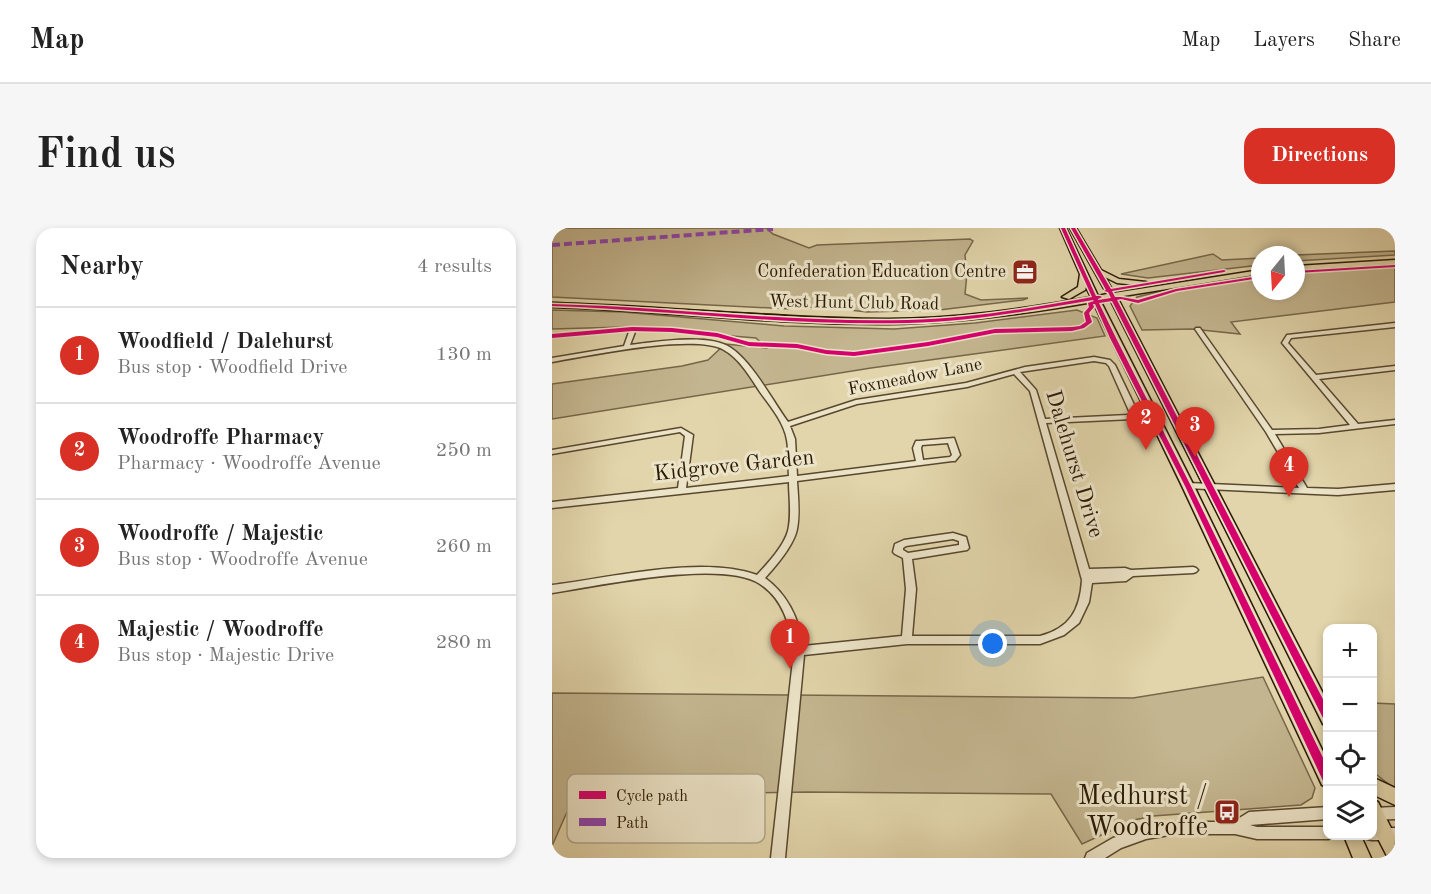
<!DOCTYPE html>
<meta charset="utf-8">
<style>
:root{--surface:#fff;--page:#f6f6f6;--text:#222;--muted:#767676;--line:#e0e0e0;--accent:#d93025}
body{margin:0;font-family:"Old Standard TT",serif;background:var(--page);color:var(--text)}
.controls{position:absolute;right:18px;bottom:18px;display:grid;overflow:hidden;border-radius:12px;box-shadow:0 3px 9px #0003}
.controls button{width:54px;height:54px;display:grid;place-items:center;padding:0;border:0;border-bottom:2px solid var(--line);background:var(--surface);color:var(--text);font:30px sans-serif}
.compass{position:absolute;left:699px;top:18px;width:54px;height:54px;border-radius:50%;background:var(--surface);box-shadow:0 3px 9px #0003;rotate:198deg}
.you{position:absolute;left:441px;top:416px;width:21px;height:21px;margin:-15px;border:4px solid #fff;border-radius:50%;background:#1a73e8;box-shadow:0 0 0 9px #1a73e833}
.badge{display:grid;place-items:center;width:39px;height:39px;border-radius:50%;background:var(--accent);color:#fff;font-size:20px;font-weight:700}
.pin{position:absolute;translate:-50% -50px;filter:drop-shadow(0 2px 3px #0008)}
.pin::after{content:'';position:absolute;top:32px;width:21px;height:18px;background:inherit;clip-path:polygon(0 0,100% 0,50% 100%)}
.list{margin:0;padding:0;list-style:none}
h2{display:flex;justify-content:space-between;align-items:center;height:78px;margin:0;padding:0 24px;font-size:26px}
h2 small{font-size:20px;font-weight:400;color:var(--muted)}
.list li{display:grid;grid-template-columns:39px 1fr auto;gap:18px;align-items:center;box-sizing:border-box;height:96px;padding:0 24px;border-top:2px solid var(--line)}
.list b{display:block;font-size:22px;white-space:nowrap}
.list p{margin:0;font-size:20px;white-space:nowrap;color:var(--muted)}
.list em{font-size:20px;font-style:normal;color:var(--muted)}
.icon{flex:none;width:33px;height:33px;fill:none;stroke:currentColor;stroke-width:2;stroke-linecap:round;stroke-linejoin:round}
.map{position:relative;flex:none;width:843px;height:630px;overflow:hidden;border-radius:18px}
header{display:flex;align-items:center;gap:36px;box-sizing:border-box;height:84px;padding:0 30px;background:var(--surface);border-bottom:2px solid var(--line)}
header strong{font-size:28px}
nav{display:flex;gap:33px;margin-inline-start:auto;font-size:21px}
.intro{display:flex;align-items:center;justify-content:space-between;box-sizing:border-box;height:144px;padding:0 36px}
h1{margin:0;font-size:42px}
.button{padding:15px 27px;border-radius:18px;background:var(--accent);color:#fff;font-size:21px;font-weight:700}
main{display:flex;gap:36px;padding:0 36px}
aside{flex:1;background:var(--surface);border-radius:18px;box-shadow:0 3px 9px #0003}
.map>svg:first-child{display:block}
</style>
<header>
<strong>Map</strong>
<nav><a>Map</a><a>Layers</a><a>Share</a></nav>
</header>
<div class="intro"><h1>Find us</h1><a class="button">Directions</a></div>
<main>
<aside>
<h2>Nearby<small>4 results</small></h2>
<ul class="list">
<li><span class="badge">1</span><div><b>Woodfield / Dalehurst</b><p>Bus stop · Woodfield Drive</p></div><em>130 m</em></li>
<li><span class="badge">2</span><div><b>Woodroffe Pharmacy</b><p>Pharmacy · Woodroffe Avenue</p></div><em>250 m</em></li>
<li><span class="badge">3</span><div><b>Woodroffe / Majestic</b><p>Bus stop · Woodroffe Avenue</p></div><em>260 m</em></li>
<li><span class="badge">4</span><div><b>Majestic / Woodroffe</b><p>Bus stop · Majestic Drive</p></div><em>280 m</em></li>
</ul>
</aside>
<div class="map">
<svg width="843" height="630" viewBox="0 0 843 630">
<rect width="100%" height="100%" fill="#e2d5ab"/>
<filter id="stains"><feTurbulence type="fractalNoise" baseFrequency=".00333" numOctaves="4"/><feColorMatrix values="0 0 0 0 .2 0 0 0 0 .09 0 0 0 0 .02 0 0 0 .5 -.17"/></filter>
<radialGradient id="worn" r=".72"><stop offset=".6" stop-color="#630" stop-opacity="0"/><stop offset="1" stop-color="#630" stop-opacity=".3"/></radialGradient>
<path fill="#c3b58f" stroke="#76674a" stroke-width="1.5" d="M0,0H214L221,6L257,20L265,17L418,11L421,13L413,27L415,46L413,66L429,72L476,70L471,72L387,82L315,84L297,82L299,80L244,79L239,81L0,69Z
M843,23V27L744,33V27Z
M661,26L670,32L708,30V37L596,50L569,46Z
M843,37V74L679,94L688,106L640,101L590,102L578,78L585,69L643,55L708,47V63H744V43Z
M0,74L235,87L0,76Z
M0,82L71,84L232,98L342,101L423,95L525,82L545,90L553,108L319,140L0,191V156L130,138L156,132L173,116L214,120L204,110L71,99L0,101Z
M711,449L763,560L760,570L749,577L601,588L582,592L530,616L499,566L255,564L22,568L0,618V465L581,470Z
M820,475L843,476V561L821,544Z"/>
<g fill="none" stroke-linecap="round" stroke-linejoin="round">
<g stroke="#58482e" stroke-width="3">
<path id="minor" d="M843,95V99L739,110L736,115L764,147L843,138V142L767,151L806,196L843,192V196L767,205L723,206L755,260L786,261L843,256V262L786,267L633,260L632,258L633,256L636,255L747,260L714,204L643,101L644,100H648L720,202L767,201L798,197L731,116L730,115L735,107Z
M80,102L83,104L78,117C104,114 158,105 179,120C201,135 220,172 236,194L304,172L414,155L473,139L542,129L558,132L563,137L586,185L581,191L494,195L537,341L573,340L579,342L641,339L644,340L646,342L644,344L641,345L581,348L574,353L540,355L537,374L527,395L512,407L488,416H355L252,427L233,630H219L242,423C238,397 231,371 208,356C169,331 47,358 0,365V357C58,350 150,327 205,347C216,335 232,318 236,303C240,287 237,269 237,254L0,280V274L126,260L133,208L128,204L0,226V222L129,200L141,207L134,260L237,248C236,236 237,223 235,212C232,194 218,178 208,164C199,150 187,130 172,122C143,105 36,128 0,134V130L72,118L77,104ZM542,133L554,135L557,138L578,185L576,187L493,191L484,162L468,144ZM462,146L478,163L530,352C528,382 518,400 488,408H360L364,361L360,331L415,322L417,320L414,309L401,305L352,312L343,316L341,324L343,326L351,330L354,361L350,408L251,418C247,391 236,367 213,350C224,338 242,317 245,301C248,285 246,269 245,253L400,233H403L408,227L402,210L367,213H364L361,220L364,233L245,248L243,211L238,198L305,176L415,159ZM396,215L400,227L398,229L371,232L369,220L370,217ZM401,311L407,313V317L356,325L351,322V320L354,318Z
M776,579V591L698,597L705,599H776V608H781V610L776,611H705L683,606H623L594,611L569,620L553,630H533L535,625L561,610L594,599L623,594H681L697,584Z
M843,579V591L820,592V580Z
M820,600H843V612H820L815,611L814,608H820Z"/>
</g>
<g stroke="#2a1904" stroke-width="3">
<path id="major" d="M508,0H514L546,68L555,66L518,0H524L549,42L567,51L594,54L598,56L594,58L565,55L553,49L562,65L708,42V46L565,69L776,475V498L771,496L558,71L548,72L642,258L776,534V559L770,557L630,258L541,74C473,86 406,95 337,96C225,97 112,83 0,79V75C112,78 224,91 336,91C404,91 471,81 539,69L534,59L533,62L517,71L510,69L526,59L528,46Z
M843,32V36L744,42V38Z
M820,549L843,560V577L820,566Z
M820,572L826,574L843,608V630H836L820,599Z
M792,608H809L819,630H801Z"/>
</g>
<use href="#minor" fill="#ece4c8" fill-rule="evenodd"/>
<use href="#major" fill="#e2d5ab" fill-rule="evenodd"/>
<path stroke="#8e44ad" stroke-width="4" stroke-dasharray="8 4" stroke-linecap="butt" d="M0,17L221,1"/>
<g stroke="#ece4c8" stroke-width="3">
<path id="cycleway" d="M509,0H513L544,68H548L550,69L546,71V72L559,70L556,64L552,63L554,62L519,0H523L559,61L672,42L674,43L672,44L560,63L563,69H569L586,72L624,61L708,48V50L625,63L586,75L569,71L565,72L776,481V495L773,494L560,73L547,75L564,110L639,258L776,540V557L772,555L633,258L558,110L543,76H541L542,79L537,85L540,94L532,100L520,103L443,105L376,118L302,128L274,126L245,120L197,118L165,109L120,104L80,103L0,110V106L80,99L120,100L165,105L197,114L245,116L274,122L302,124L376,114L443,101L520,99L528,98L534,94L532,85L537,79L536,75L542,73L541,72C480,82 418,94 356,95C237,98 118,82 0,78V76C118,79 236,95 355,92C417,91 479,80 540,69Z
M843,37V39L744,45V43Z"/>
</g>
<use href="#cycleway" fill="#d6006c" fill-rule="evenodd"/>
</g>
<defs>
<g id="office-square" transform="scale(1.35)"><rect x="-9" y="-9" width="18" height="18" rx="4" fill="#8f2418" stroke="#ece4c8"/><path d="M-6-3h4V-5.5h4V-3h4V5H-6ZM-1-4.5V-3h2v-1.5ZM-6 0V1H6V0Z" fill="#fff"/></g>
<g id="bus-square" transform="scale(1.35)"><rect x="-9" y="-9" width="18" height="18" rx="4" fill="#8f2418" stroke="#ece4c8"/><path d="M-5-6H5V4H4V6H2V4H-2V6H-4V4H-5ZM-3.5-4V0h7V-4ZM-3.5 1.2v1.5H-2V1.2ZM2 1.2v1.5H3.5V1.2Z" fill="#fff"/></g>
</defs>
<g fill-rule="evenodd">
<use href="#office-square" x="473" y="44"/>
<use href="#bus-square" x="675" y="584"/>
</g>
<g text-anchor="middle" dominant-baseline="central" stroke-width="6" stroke-linejoin="round" paint-order="stroke">
<g font-size="18" fill="#2a1904" stroke="#ece4c8" text-anchor="end">
<text x="454" y="44">Confederation Education Centre</text>
</g>
<g font-size="18" fill="#2a1904" stroke="#ece4c8">
<text transform="translate(302 75) rotate(1)">West Hunt Club Road</text>
<text transform="translate(363 149) rotate(-11)">Foxmeadow Lane</text>
</g>
<g font-size="22" fill="#2a1904" stroke="#ece4c8">
<text transform="translate(522 236) rotate(73)">Dalehurst Drive</text>
<text transform="translate(182 238) rotate(-6)">Kidgrove Garden</text>
</g>
<g font-size="27" fill="#2a1904" stroke="#ece4c8" text-anchor="end">
<text x="656" y="568">Medhurst /<tspan x="656" dy="31">Woodroffe</tspan></text>
</g>
</g>
<rect x="15" y="546" width="198" height="69" rx="9" fill="#ece4c8" stroke="#b2a78d" stroke-width="1.5"/>
<rect x="27" y="563" width="27" height="8" fill="#d6006c"/>
<rect x="27" y="590" width="27" height="8" fill="#8e44ad"/>
<g font-size="16" fill="#2a1904">
<text x="64" y="573">Cycle path</text>
<text x="64" y="600">Path</text>
</g>
<rect width="100%" height="100%" filter="url(#stains)"/>
<rect width="100%" height="100%" fill="url(#worn)"/>
</svg>
<div class="controls">
<button>+</button>
<button>−</button>
<button><svg class="icon" aria-label="locate" viewBox="0 0 24 24"><circle cx="12" cy="12" r="6"/><path d="M12 2v4M12 18v4M2 12h4M18 12h4"/></svg></button>
<button><svg class="icon" aria-label="layers" viewBox="0 0 24 24"><path d="M12 4l9 5-9 5-9-5zM3 14l9 5 9-5"/></svg></button>
</div>
<svg class="compass" viewBox="-18 -18 36 36"><path d="M0-13l5 13h-10z" fill="#e53935"/><path d="M0 13l5-13h-10z" fill="#767676"/></svg>
<div class="you"></div>
<div class="pin badge" style="left:238px;top:441px">1</div>
<div class="pin badge" style="left:594px;top:222px">2</div>
<div class="pin badge" style="left:643px;top:229px">3</div>
<div class="pin badge" style="left:737px;top:269px">4</div>
</div>
</main>
